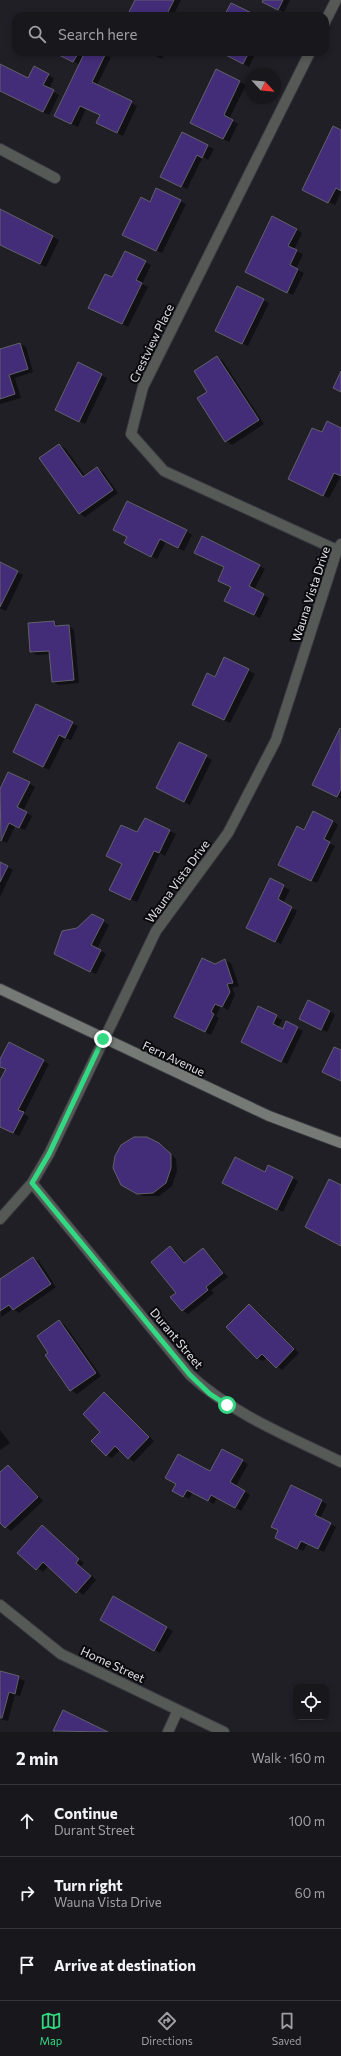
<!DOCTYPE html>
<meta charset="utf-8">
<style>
:root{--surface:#18171c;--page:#252429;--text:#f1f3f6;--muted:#9f9fa3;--line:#36363b;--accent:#32d882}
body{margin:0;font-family:Commissioner,sans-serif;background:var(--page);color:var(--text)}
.controls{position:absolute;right:12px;bottom:12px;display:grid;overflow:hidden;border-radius:8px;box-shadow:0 2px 6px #0003}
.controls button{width:36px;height:36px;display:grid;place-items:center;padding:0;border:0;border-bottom:1px solid var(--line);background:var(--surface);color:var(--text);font:20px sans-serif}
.compass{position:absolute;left:245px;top:68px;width:36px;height:36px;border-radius:50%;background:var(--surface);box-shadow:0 2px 6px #0003;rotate:116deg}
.stop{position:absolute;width:12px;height:12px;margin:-9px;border:3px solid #32d882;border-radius:50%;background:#fff}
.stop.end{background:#32d882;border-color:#fff;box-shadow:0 1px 4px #0008}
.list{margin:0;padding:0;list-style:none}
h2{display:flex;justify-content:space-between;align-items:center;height:52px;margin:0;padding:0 16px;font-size:17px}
h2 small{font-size:13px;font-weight:400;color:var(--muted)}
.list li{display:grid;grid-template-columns:26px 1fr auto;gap:12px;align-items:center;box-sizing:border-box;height:72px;padding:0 16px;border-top:1px solid var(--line)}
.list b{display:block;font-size:15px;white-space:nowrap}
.list p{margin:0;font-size:13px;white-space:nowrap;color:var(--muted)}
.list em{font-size:13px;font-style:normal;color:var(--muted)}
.icon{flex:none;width:22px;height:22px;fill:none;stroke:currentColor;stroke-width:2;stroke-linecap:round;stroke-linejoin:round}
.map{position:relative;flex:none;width:341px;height:1732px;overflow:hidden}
.search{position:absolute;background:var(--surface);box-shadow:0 2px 6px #0003;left:12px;right:12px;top:12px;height:44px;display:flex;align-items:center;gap:10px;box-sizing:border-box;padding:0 14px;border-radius:12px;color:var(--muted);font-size:15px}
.sheet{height:268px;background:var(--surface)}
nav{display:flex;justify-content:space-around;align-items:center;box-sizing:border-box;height:56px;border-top:1px solid var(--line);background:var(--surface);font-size:11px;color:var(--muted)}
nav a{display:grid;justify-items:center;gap:2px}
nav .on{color:var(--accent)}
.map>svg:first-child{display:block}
</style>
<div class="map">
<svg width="341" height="1732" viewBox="0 0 341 1732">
<rect width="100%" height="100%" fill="#201f26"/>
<path fill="#0007" d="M136,0H181L173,16H129Z
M264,0H290L284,12L269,5Z
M55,52H102L111,57L97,85L137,106L123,136L103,126L101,115L86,108L78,127L61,119L80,65Z
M147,52H165L162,59Z
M222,52H256L249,67Z
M0,65L29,79L48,75L54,78L49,89L59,95L49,115L0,91Z
M216,71L246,85L229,119L238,124L229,142L197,126Z
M341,132V192L335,205L309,193Z
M182,134L214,149L208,160L203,157L187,189L167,179Z
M180,201L186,204L162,253L129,237L150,203Z
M0,211L59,240L46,267L0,244Z
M296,229L302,233L294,250L303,254L296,269L304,273L293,295L252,275Z
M145,262L151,265L142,284L148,287L128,327L96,311Z
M263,300L269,303L248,346L222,334Z
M20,344L26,347L33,372L15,378L21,398L0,404V350Z
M217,357L223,361L264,424L232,445L226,441L199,398L209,392Z
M101,375L107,378L85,424L62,413Z
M341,429V476L329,498L295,482L322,434Z
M59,445L65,448L86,477L97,468L103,472L118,493L85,517L79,513Z
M186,531L192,535L184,551L166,542L157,559L131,546Z
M0,563L23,575L6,611L0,608Z
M259,566L265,569L254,590L269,598L260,618L231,604L232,587Z
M54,622L60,627L69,626L74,630L79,683L58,685L53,681L50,654L37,655L31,652Z
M225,659L255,674L230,723L199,707Z
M72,723L78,726L71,740L65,738L49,770L20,755Z
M340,729L341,730V799L313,785Z
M179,743L212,760L190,805L163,791Z
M9,773L14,811L16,812L30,784L35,787L23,811L32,816L25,830L15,826L7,843L0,840V791Z
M145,819L176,834L165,856L160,853L137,902L116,893Z
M333,821L338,825L329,843L335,846L317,883L285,868L304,831Z
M0,863L13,870L0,897Z
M270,880L290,890L283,903L297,911L281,944L253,930Z
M103,921L109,925L97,949L106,954L96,974L61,957Z
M225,960L231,963L239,986L232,988L235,995L228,1010L221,1006L216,1016L219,1018L211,1035L181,1020L215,965Z
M259,1008L282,1020L278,1028L283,1030L297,1028L303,1031L287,1064L248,1045Z
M330,1011L335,1015L327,1032L306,1022Z
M9,1043L49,1064L24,1114L29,1117L19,1136L0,1126V1082L7,1069L0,1066V1061Z
M159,1143L165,1147L176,1159L177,1171L172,1186L159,1196H143L121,1184Z
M265,1173L292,1178L298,1181L283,1212L229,1185Z
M170,1248L176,1251L186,1263L203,1250L208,1253L228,1277L211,1290L214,1293L188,1314L182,1310L177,1293Z
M33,1258L39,1261L56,1287L19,1313L13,1309L1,1317L0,1280Z
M249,1305L255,1309L299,1353L282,1370L267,1357L263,1361L257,1358Z
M59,1321L65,1325L101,1376L77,1394L71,1390L50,1353Z
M104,1394L110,1397L154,1441L134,1462L120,1450L112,1458L106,1455L102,1432Z
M0,1430L10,1443L0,1450Z
M223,1450L248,1464L236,1486L250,1495L241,1511L217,1497L214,1504L193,1492L189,1499L173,1490L210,1473Z
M8,1466L14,1470L43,1501L11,1531L0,1522V1474Z
M321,1501L327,1504L320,1519L336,1527L324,1552L307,1544L303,1551L282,1541Z
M42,1527L84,1563L81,1566L96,1580L83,1595L48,1566L43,1572L19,1553Z
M113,1597L173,1631L160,1653L101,1619Z
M1,1673L25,1681L20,1696L15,1695L8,1721L0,1719Z
M64,1711L106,1732H57L54,1730Z"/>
<path fill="#432d79" stroke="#62616a" d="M135,0H174L166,16H127Z
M263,0H283L278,10L262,2Z
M231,3L258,16H224Z
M53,52H79L73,62Z
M85,52L106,53L92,82L132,101L117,133L96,123L100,115L80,106L71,124L54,116Z
M220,52H249L243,64Z
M0,64L28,78L34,66L49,74L43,85L54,90L43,112L0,91Z
M216,69L240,81L224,115L233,120L223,139L190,123Z
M333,126L341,130V191L336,188L328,203L302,190Z
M182,132L208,145L202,158L197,155L181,187L160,177Z
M156,188L181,200L156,251L122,235L141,197L150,202Z
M0,209L53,236L40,264L0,245Z
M272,216L297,229L288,246L297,250L290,265L298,269L287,293L245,272Z
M125,251L146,261L136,280L142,283L122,324L88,308L105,274L112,277Z
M237,286L264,299L242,344L215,331Z
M20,343L28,369L9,375L15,394L0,399V349Z
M217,356L259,420L225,442L197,398L207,392L194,371Z
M78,362L102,374L79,422L55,410Z
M341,371V392L333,388Z
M327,421L341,428V476L334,473L323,496L288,479L312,428L322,432Z
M59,444L83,477L97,467L113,490L79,514L39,458Z
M127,501L187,530L178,548L160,539L151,557L124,543L127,537L113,530Z
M202,536L260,565L249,586L264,594L254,615L224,601L231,587L218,581L224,567L194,553Z
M0,562L18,571L0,607Z
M54,621L55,626L69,625L74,680L52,682L49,651L30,652L28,623Z
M224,657L249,669L224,720L192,705L207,673L215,677Z
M36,704L73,722L65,738L59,735L43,767L13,752Z
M340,728L341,789L337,797L312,785Z
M179,742L207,755L184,802L156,788Z
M8,772L30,782L17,807L27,812L19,828L9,823L1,841L0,789Z
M313,811L333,821L324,839L330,842L311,881L278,865L297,826L304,830Z
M145,818L170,830L159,853L154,851L130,900L109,890L122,864L106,856L121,825L137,832Z
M0,862L8,866L0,882Z
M270,878L284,885L278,899L292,907L275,942L246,928Z
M92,914L104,920L91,945L101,950L90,972L54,954L62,931L77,928Z
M202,958L215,964L225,959L233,983L227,984L230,992L222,1007L215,1004L211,1012L214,1014L205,1032L174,1017Z
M308,1000L330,1011L321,1030L299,1019Z
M258,1006L277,1015L273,1024L283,1029L286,1021L298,1027L281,1062L241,1042Z
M9,1042L44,1060L18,1110L24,1112L13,1133L0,1127V1080L6,1069L0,1067V1059Z
M334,1047L341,1050V1081L322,1072Z
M134,1137H147L159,1143L171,1154V1168L166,1183L153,1193L137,1194L121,1185L113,1168L115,1156L121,1145Z
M235,1157L265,1172L268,1165L293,1177L277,1210L222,1183Z
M329,1179L341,1185V1246L305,1227Z
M170,1246L184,1263L203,1248L223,1273L206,1287L208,1290L182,1311L170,1297L176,1293L151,1262Z
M33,1257L51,1284L13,1310L9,1305L0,1311V1279Z
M249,1304L294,1349L276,1368L262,1354L257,1359L226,1327Z
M59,1320L96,1373L70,1391L45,1355L48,1353L37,1336Z
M104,1392L149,1437L128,1459L115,1446L106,1456L91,1441L100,1432L83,1414Z
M222,1449L243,1460L230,1482L245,1491L235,1508L211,1495L208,1501L187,1490L183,1497L172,1491L176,1484L165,1478L178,1454L210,1471Z
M8,1465L38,1497L5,1528L0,1523V1472Z
M291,1485L322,1500L315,1515L331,1523L318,1549L301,1541L297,1549L275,1538L278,1530L271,1527Z
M42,1525L79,1559L76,1563L91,1576L76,1593L43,1562L36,1570L17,1553Z
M113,1596L167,1627L154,1651L100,1620Z
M0,1671L19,1676L15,1694L9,1692L2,1718H0Z
M63,1710L108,1732L53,1731Z"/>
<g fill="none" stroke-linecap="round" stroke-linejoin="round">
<g stroke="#3b3a41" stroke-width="12">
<path id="street" d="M325,22L336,0
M310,52L143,387L131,434L164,471L337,550
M0,149L55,178
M32,1183L190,1375C234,1415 288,1436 341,1462
M0,1219L32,1183L49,1154L156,931L228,833L276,740L337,550L341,544
M0,1605L61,1654L224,1732
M168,1732L178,1710"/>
</g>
<g stroke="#3b3a41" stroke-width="12">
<path id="secondary" d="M0,989L269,1116L341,1143"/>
</g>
<use href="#street" stroke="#565a57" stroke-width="10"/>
<use href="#secondary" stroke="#757a76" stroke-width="10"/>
</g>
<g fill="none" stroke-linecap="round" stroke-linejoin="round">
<path stroke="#32d882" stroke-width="5" d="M103,1039L49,1154L32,1183L190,1375L210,1394L227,1405"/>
</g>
<g text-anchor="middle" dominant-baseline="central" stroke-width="4" stroke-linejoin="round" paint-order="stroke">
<g font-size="12" fill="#e2e1e6" stroke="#0a090c">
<text transform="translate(151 343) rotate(-64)">Crestview Place</text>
<text transform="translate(310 594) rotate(-72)">Wauna Vista Drive</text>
<text transform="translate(177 881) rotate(-54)">Wauna Vista Drive</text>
<text transform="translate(174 1058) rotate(25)">Fern Avenue</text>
<text transform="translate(177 1338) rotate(50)">Durant Street</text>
<text transform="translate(113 1664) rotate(25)">Home Street</text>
</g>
</g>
</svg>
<div class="controls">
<button><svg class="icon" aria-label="locate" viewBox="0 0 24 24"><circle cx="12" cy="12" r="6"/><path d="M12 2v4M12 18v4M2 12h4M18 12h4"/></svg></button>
</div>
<svg class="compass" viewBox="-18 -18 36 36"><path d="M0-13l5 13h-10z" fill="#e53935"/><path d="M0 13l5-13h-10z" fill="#9f9fa3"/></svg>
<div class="stop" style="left:227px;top:1405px"></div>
<div class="stop end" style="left:103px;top:1039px"></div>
<div class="search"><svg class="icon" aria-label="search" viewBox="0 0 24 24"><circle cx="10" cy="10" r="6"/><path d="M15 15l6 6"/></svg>Search here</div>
</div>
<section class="sheet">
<h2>2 min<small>Walk · 160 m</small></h2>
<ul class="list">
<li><svg class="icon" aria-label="ahead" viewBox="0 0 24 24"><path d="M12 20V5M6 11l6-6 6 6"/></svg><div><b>Continue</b><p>Durant Street</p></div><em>100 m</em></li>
<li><svg class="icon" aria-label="right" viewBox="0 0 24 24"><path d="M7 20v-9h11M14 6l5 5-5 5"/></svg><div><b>Turn right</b><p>Wauna Vista Drive</p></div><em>60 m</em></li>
<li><svg class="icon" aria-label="arrive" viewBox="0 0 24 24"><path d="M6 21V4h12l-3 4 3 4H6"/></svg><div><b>Arrive at destination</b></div></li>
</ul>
</section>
<nav>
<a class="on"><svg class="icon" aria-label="map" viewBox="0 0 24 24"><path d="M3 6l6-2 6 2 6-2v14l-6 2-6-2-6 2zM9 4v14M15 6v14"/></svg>Map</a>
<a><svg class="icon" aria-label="directions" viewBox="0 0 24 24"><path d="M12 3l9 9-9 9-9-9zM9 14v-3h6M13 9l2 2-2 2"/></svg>Directions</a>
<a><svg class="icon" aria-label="saved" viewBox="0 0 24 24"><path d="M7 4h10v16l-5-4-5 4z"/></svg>Saved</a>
</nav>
